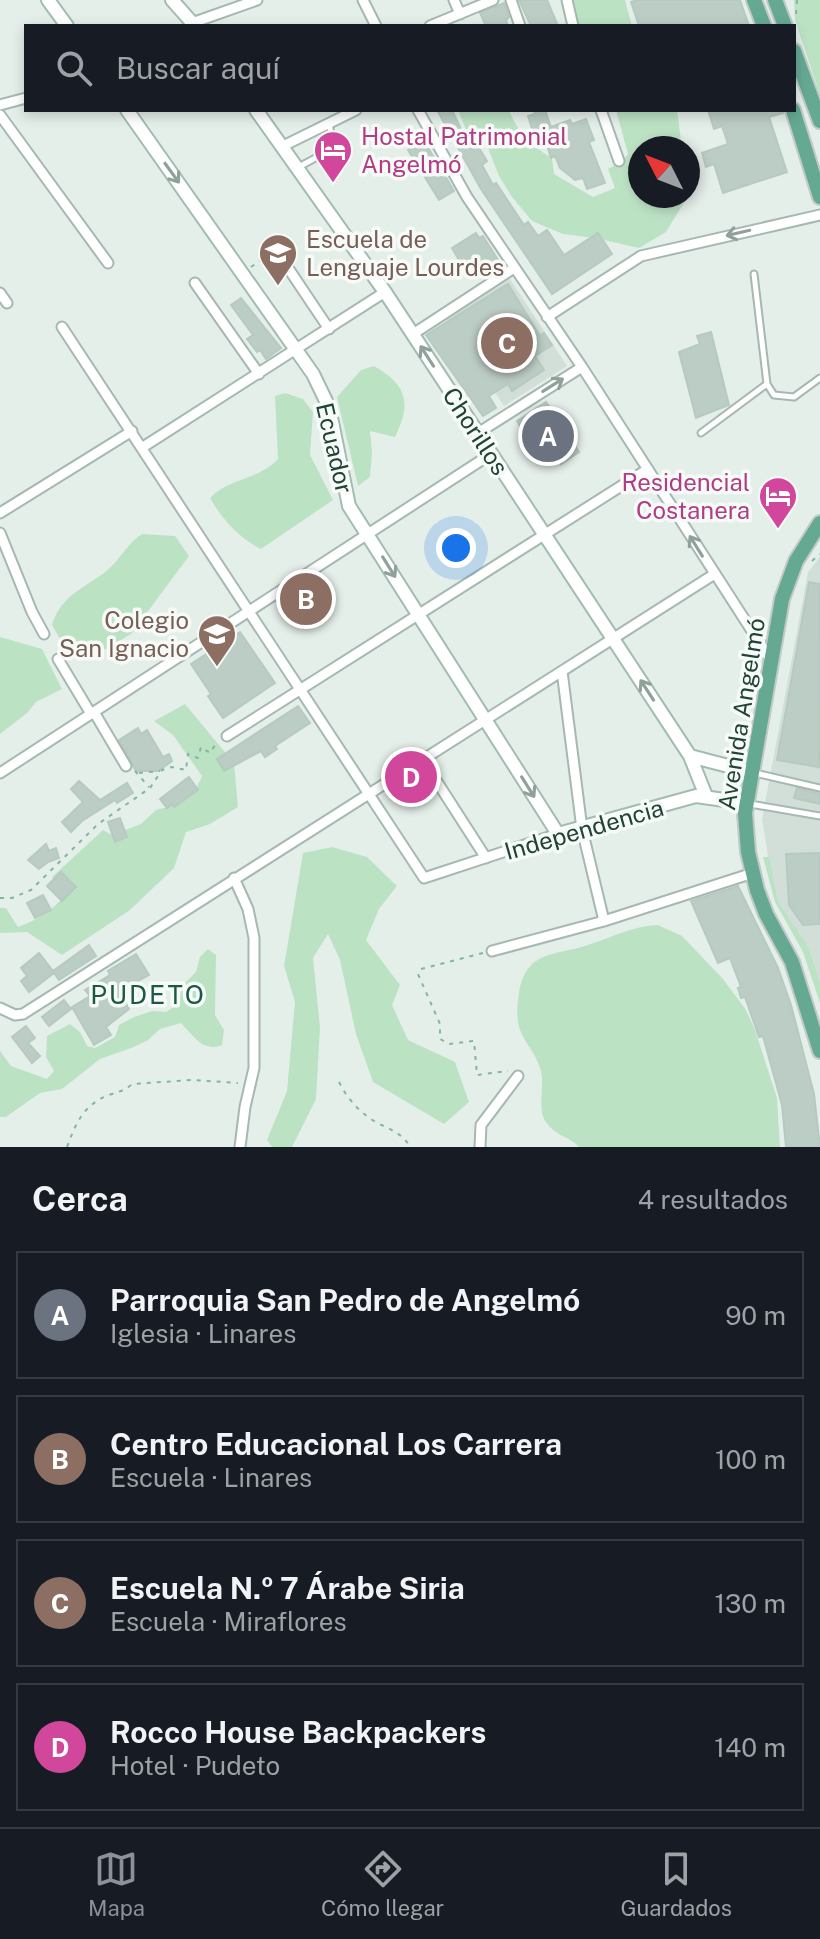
<!DOCTYPE html>
<html lang="es">
<meta charset="utf-8">
<style>
:root{--surface:#171b24;--page:#20242c;--text:#f1f3f6;--muted:#9ea1a6;--line:#363941;--accent:#8c9099}
body{margin:0;font-family:"Public Sans",sans-serif;background:var(--page);color:var(--text)}
.compass{position:absolute;left:628px;top:136px;width:72px;height:72px;border-radius:50%;background:var(--surface);box-shadow:0 4px 12px #0003;rotate:312deg}
.you{position:absolute;left:456px;top:548px;width:28px;height:28px;margin:-20px;border:6px solid #fff;border-radius:50%;background:#1a73e8;box-shadow:0 0 0 12px #1a73e833}
.badge{display:grid;place-items:center;width:52px;height:52px;border-radius:50%;background:var(--accent);color:#fff;font-size:26px;font-weight:700}
.pin{position:absolute;translate:-50% -50%;border:4px solid #fff;box-shadow:0 2px 8px #0006}
.list{margin:0;padding:0;list-style:none}
h2{display:flex;justify-content:space-between;align-items:center;height:104px;margin:0;padding:0 32px;font-size:34px}
h2 small{font-size:26px;font-weight:400;color:var(--muted)}
.list li{display:grid;grid-template-columns:52px 1fr auto;gap:24px;align-items:center;box-sizing:border-box;height:128px;margin:0 16px 16px;padding:0 16px;border:2px solid var(--line);border-radius:0px}
.list b{display:block;font-size:30px;white-space:nowrap}
.list p{margin:0;font-size:26px;white-space:nowrap;color:var(--muted)}
.list em{font-size:26px;font-style:normal;color:var(--muted)}
.icon{flex:none;width:44px;height:44px;fill:none;stroke:currentColor;stroke-width:2;stroke-linecap:round;stroke-linejoin:round}
.map{position:relative;flex:none;width:820px;height:1147px;overflow:hidden}
.search{position:absolute;background:var(--surface);box-shadow:0 4px 12px #0003;left:24px;right:24px;top:24px;height:88px;display:flex;align-items:center;gap:20px;box-sizing:border-box;padding:0 28px;border-radius:0px;color:var(--muted);font-size:30px}
.sheet{height:680px;background:var(--surface)}
nav{display:flex;justify-content:space-around;align-items:center;box-sizing:border-box;height:112px;border-top:2px solid var(--line);background:var(--surface);font-size:22px;color:var(--muted)}
nav a{display:grid;justify-items:center;gap:4px}
nav .on{color:var(--accent)}
.map>svg:first-child{display:block}
</style>
<div class="map">
<svg width="820" height="1147" viewBox="0 0 820 1147">
<rect width="100%" height="100%" fill="#e5efea"/>
<path fill="#d2dfd9" d="M510,279L567,366L504,406L446,319Z
M820,557V982L813,960L800,935L786,918L778,902L773,886L762,819L808,572Z"/>
<path fill="#bce2c4" d="M572,0H625L632,26H579Z
M794,0H820V95L795,20Z
M458,110H509C518,133 532,146 552,158L554,174L593,197L615,188L608,169L623,161L628,154L616,110H677L682,148H640V196H688L666,232L639,248L595,238L563,234L532,221L512,197L499,176L488,148L468,135Z
M374,366C407,385 412,403 395,437L370,431L372,452L370,477L358,486L337,397L361,370Z
M285,393L303,399L313,412L310,455L333,500L261,549C239,538 222,519 210,498C229,478 257,481 278,459L275,396Z
M142,534L175,536L189,556L131,634L106,649L76,655L68,653L52,625C61,593 89,587 111,567C122,556 129,542 142,534Z
M0,637L42,649L62,689L36,702L27,713L0,734Z
M185,704L234,763L238,807L210,824L186,832L174,868L130,910L62,955L27,932L0,933V908H6L18,927C37,920 52,911 65,895L52,877L103,830L112,835L141,824L156,810L175,805L197,787L202,776L173,735L154,721Z
M332,847L367,857L397,886L379,909L366,940L400,985L392,1005L408,1040L455,1062L469,1102L444,1124L373,1082L356,1034L340,960L328,934L313,958L320,1027L316,1099L292,1147H272L267,1140L287,1091L295,1002L284,966L303,853Z
M763,857H769L778,902L807,945L813,960L820,982V1003L803,952L775,902Z
M658,925L682,936L723,979L746,1010L755,1030L777,1098L780,1147H579C569,1136 555,1136 546,1122C536,1109 546,1084 540,1068C536,1054 525,1043 520,1030C516,1019 517,1004 519,993C526,950 554,956 588,945C612,937 632,926 658,925Z
M208,949L216,955L215,1015L224,1030L222,1045C203,1053 193,1035 181,1023L160,1029L148,1040L134,1047L100,1059L62,1089L40,1093L6,1117H0V1051L11,1066L47,1079L54,1071L46,1057L47,1036L70,1024L80,1032L87,1046L95,1048L115,1037L119,1025L134,1017L152,1011L166,1012L177,1005L183,985L196,972L200,957Z"/>
<path fill="#bccdc5" stroke="#b6cac0" stroke-width="2" d="M519,0H547L558,26H531Z
M637,0H740L749,26H639L631,2Z
M504,3L509,17L506,20L508,26H486L480,13Z
M437,110H452L468,144L474,140L487,161L482,165L493,185L496,183L524,225L528,222L538,236L547,230L564,255L598,233L612,254L552,294L481,189Z
M534,110H545L551,127L570,120L572,124L586,119L594,140L589,142L605,183L587,189L583,178L575,180L560,168L555,156L551,158L546,142L537,145L528,116L535,114Z
M708,110H783V113L769,117L787,172L723,193L714,164L706,167L702,153L728,144L722,126L714,129Z
M418,131L454,191L439,200L408,150L411,148L406,139Z
M476,233L479,238L483,236L498,260L469,277L452,248Z
M508,284L540,336L544,333L552,345L535,356L544,370L512,391L508,384L489,396L496,408L483,416L426,335Z
M241,298L281,348L266,359L260,350L257,352L247,339L253,335L231,305Z
M711,332L729,405L696,418L679,352L700,344L697,336Z
M546,402L579,452L561,464L552,451L541,457L517,421Z
M315,582L326,598L297,617L286,600Z
M809,582L820,584L819,767L777,760Z
M240,632L275,683L223,718L208,696L211,694L191,664Z
M298,706L310,723L275,746L277,749L265,757L261,751L224,771L217,759Z
M138,728L141,734L147,730L163,757L169,754L172,761L158,771H136L119,740Z
M189,777L198,790L174,807L172,804L167,808L160,799Z
M79,781L100,800L127,783L133,793L117,803L115,800L82,821L71,832L62,822L83,802L71,789Z
M797,788L820,794V804L794,798Z
M120,818L127,837L115,842L108,822Z
M46,844L49,851L56,848L59,858L48,862L39,869L28,860Z
M820,853V924L803,925L789,905L786,854Z
M61,872L76,887L62,901L47,886Z
M738,886L778,968L791,1005L814,1094L820,1147H786L782,1105L763,1036L759,1037L745,997L741,998L738,988L741,987L730,958L718,963L691,901Z
M43,895L51,910L35,918L27,903Z
M89,945L96,956L59,980L54,973L29,992L21,981L27,976L21,968L39,953L53,971Z
M136,954L149,975L119,992L129,1009L106,1027L111,1035L94,1045L72,1007L90,996L85,990L110,975L108,971Z
M64,1000L71,1009L49,1026L42,1017Z
M26,1026L35,1038L28,1043L40,1056L32,1063L12,1037Z"/>
<g fill="none" stroke-linecap="round" stroke-linejoin="round">
<g stroke="#a6b8b1" stroke-width="9">
<path id="lane" d="M299,167C322,153 336,154 329,123
M754,274L767,384L774,395L794,397L820,378
M701,433L767,384
M755,773L820,788
M750,804L820,816"/>
</g>
<g stroke="#a6b8b1" stroke-width="13">
<path id="street" d="M363,0L376,26
M454,0L460,14
M511,0L520,26
M567,0L573,26
M192,23L257,0
M430,26L493,0
M0,105L26,98
M418,110L467,197L582,367L770,659
M601,110L619,161
M0,115L108,263
M283,146L356,110
M276,250L329,329
M195,283L259,374
M0,293L7,303
M547,317L641,256L820,215
M62,327L424,878L558,834
M413,334L514,268
M478,433L582,367
M143,447L385,292
M0,513L132,431
M0,533L32,612L44,634
M58,659L91,714
M562,671L582,829L604,921
M94,712L126,766
M227,736L648,469
M423,760L486,858
M0,773L491,454
M234,878L248,909L254,938V1068L245,1107L240,1147
M492,951L604,921L753,873
M0,1008L15,1015L23,1014L713,575
M480,1147L481,1125L518,1076"/>
</g>
<g stroke="#a2bcb1" stroke-width="16">
<path id="secondary" d="M48,0L67,26
M172,0L195,26
M127,110L313,374L326,401L332,422L349,506L558,834L696,796L746,803
M256,110L385,292L690,756L706,796
M690,756L751,772"/>
</g>
<g stroke="#c1cac7" stroke-width="18">
<path id="primary" d="M754,0L764,26
M775,0L785,26
M794,51L820,121
M793,110L820,197
M820,523L796,561L782,599L745,813L748,852L757,890L766,914L792,962L820,1051"/>
</g>
<path stroke="#82b6a2" stroke-width="2" stroke-dasharray="4 6" stroke-linecap="butt" d="M796,14L797,0
M251,267L269,255
M812,561L820,554
M135,771L149,787
M139,773L160,771
M0,898H12L31,890L98,824L150,788L162,770L171,767L186,770L188,754L198,758L201,747L210,753L217,742
M483,953L421,969L418,974L440,1024V1039L449,1044L474,1041L477,1075L508,1071
M339,1082C347,1098 358,1111 374,1121C388,1129 402,1132 410,1147
M67,1147C76,1123 83,1105 109,1095C117,1092 125,1091 132,1084L192,1080L238,1083"/>
<use href="#lane" stroke="#fff" stroke-width="5"/>
<use href="#street" stroke="#fff" stroke-width="9"/>
<use href="#secondary" stroke="#fff" stroke-width="12"/>
<use href="#primary" stroke="#65a993" stroke-width="14"/>
</g>
<defs><path id="oneway-shaft" d="M-6 0H5M1.5-3L5.5 0L1.5 3" fill="none" stroke-width="1.6" stroke-linecap="round" stroke-linejoin="round" transform="scale(2)"/></defs>
<g stroke="#90a19c">
<use href="#oneway-shaft" transform="translate(172 173) rotate(54)"/>
<use href="#oneway-shaft" transform="translate(738 233) rotate(167)"/>
<use href="#oneway-shaft" transform="translate(427 356) rotate(-123)"/>
<use href="#oneway-shaft" transform="translate(553 385) rotate(-32)"/>
<use href="#oneway-shaft" transform="translate(696 546) rotate(-122)"/>
<use href="#oneway-shaft" transform="translate(389 567) rotate(58)"/>
<use href="#oneway-shaft" transform="translate(647 690) rotate(-123)"/>
<use href="#oneway-shaft" transform="translate(528 787) rotate(58)"/>
</g>
<defs>
<g id="hotel-pin" transform="scale(2)"><path d="M0 17L-7.5 6A9.5 9.5 0 1 1 7.5 6Z" fill="#d1479c" stroke="#f6fbf8"/><path d="M-6-4.5h1.5V1H6V5H4.5V3h-9V5H-6ZM-4 0a1.8 1.8 0 1 1 3.6 0ZM.5 0V-2.5h3Q6-2.5 6 0Z" fill="#fff"/></g>
<g id="school-pin" transform="scale(2)"><path d="M0 17L-7.5 6A9.5 9.5 0 1 1 7.5 6Z" fill="#8d6e63" stroke="#f6fbf8"/><path d="M0-5L7-2L0 1L-7-2ZM-4 1L0 2.5L4 1V4Q0 6-4 4Z" fill="#fff"/></g>
</defs>
<g fill-rule="evenodd">
<use href="#hotel-pin" x="333" y="150"/>
<use href="#school-pin" x="278" y="253"/>
<use href="#hotel-pin" x="778" y="496"/>
<use href="#school-pin" x="217" y="634"/>
</g>
<g text-anchor="middle" dominant-baseline="central" stroke-width="7" stroke-linejoin="round" paint-order="stroke">
<g font-size="24" fill="#b23c85" stroke="#f6fbf8" text-anchor="start">
<text x="361" y="136">Hostal Patrimonial<tspan x="361" dy="28">Angelmó</tspan></text>
<text x="750" y="482" text-anchor="end">Residencial<tspan x="750" dy="28">Costanera</tspan></text>
</g>
<g font-size="24" fill="#785e54" stroke="#f6fbf8" text-anchor="start">
<text x="306" y="239">Escuela de<tspan x="306" dy="28">Lenguaje Lourdes</tspan></text>
<text x="189" y="620" text-anchor="end">Colegio<tspan x="189" dy="28">San Ignacio</tspan></text>
</g>
<g font-size="24" fill="#214338" stroke="#f6fbf8">
<text transform="translate(476 431) rotate(57)">Chorillos</text>
<text transform="translate(335 448) rotate(77)">Ecuador</text>
<text transform="translate(741 714) rotate(-81)">Avenida Angelmó</text>
<text transform="translate(584 829) rotate(-16)">Independencia</text>
</g>
<g font-size="26" letter-spacing="2" fill="#1b5845" stroke="#f6fbf8">
<text x="148" y="994">PUDETO</text>
</g>
</g>
</svg>
<svg class="compass" viewBox="-18 -18 36 36"><path d="M0-13l5 13h-10z" fill="#e53935"/><path d="M0 13l5-13h-10z" fill="#9ea1a6"/></svg>
<div class="you"></div>
<div class="pin badge" style="left:548px;top:436px;background:#6b7280">A</div>
<div class="pin badge" style="left:306px;top:599px;background:#8d6e63">B</div>
<div class="pin badge" style="left:507px;top:343px;background:#8d6e63">C</div>
<div class="pin badge" style="left:411px;top:777px;background:#d1479c">D</div>
<div class="search"><svg class="icon" aria-label="search" viewBox="0 0 24 24"><circle cx="10" cy="10" r="6"/><path d="M15 15l6 6"/></svg>Buscar aquí</div>
</div>
<section class="sheet">
<h2>Cerca<small>4 resultados</small></h2>
<ul class="list">
<li><span class="badge" style="background:#6b7280">A</span><div><b>Parroquia San Pedro de Angelmó</b><p>Iglesia · Linares</p></div><em>90 m</em></li>
<li><span class="badge" style="background:#8d6e63">B</span><div><b>Centro Educacional Los Carrera</b><p>Escuela · Linares</p></div><em>100 m</em></li>
<li><span class="badge" style="background:#8d6e63">C</span><div><b>Escuela N.º 7 Árabe Siria</b><p>Escuela · Miraflores</p></div><em>130 m</em></li>
<li><span class="badge" style="background:#d1479c">D</span><div><b>Rocco House Backpackers</b><p>Hotel · Pudeto</p></div><em>140 m</em></li>
</ul>
</section>
<nav>
<a class="on"><svg class="icon" aria-label="map" viewBox="0 0 24 24"><path d="M3 6l6-2 6 2 6-2v14l-6 2-6-2-6 2zM9 4v14M15 6v14"/></svg>Mapa</a>
<a><svg class="icon" aria-label="directions" viewBox="0 0 24 24"><path d="M12 3l9 9-9 9-9-9zM9 14v-3h6M13 9l2 2-2 2"/></svg>Cómo llegar</a>
<a><svg class="icon" aria-label="saved" viewBox="0 0 24 24"><path d="M7 4h10v16l-5-4-5 4z"/></svg>Guardados</a>
</nav>
